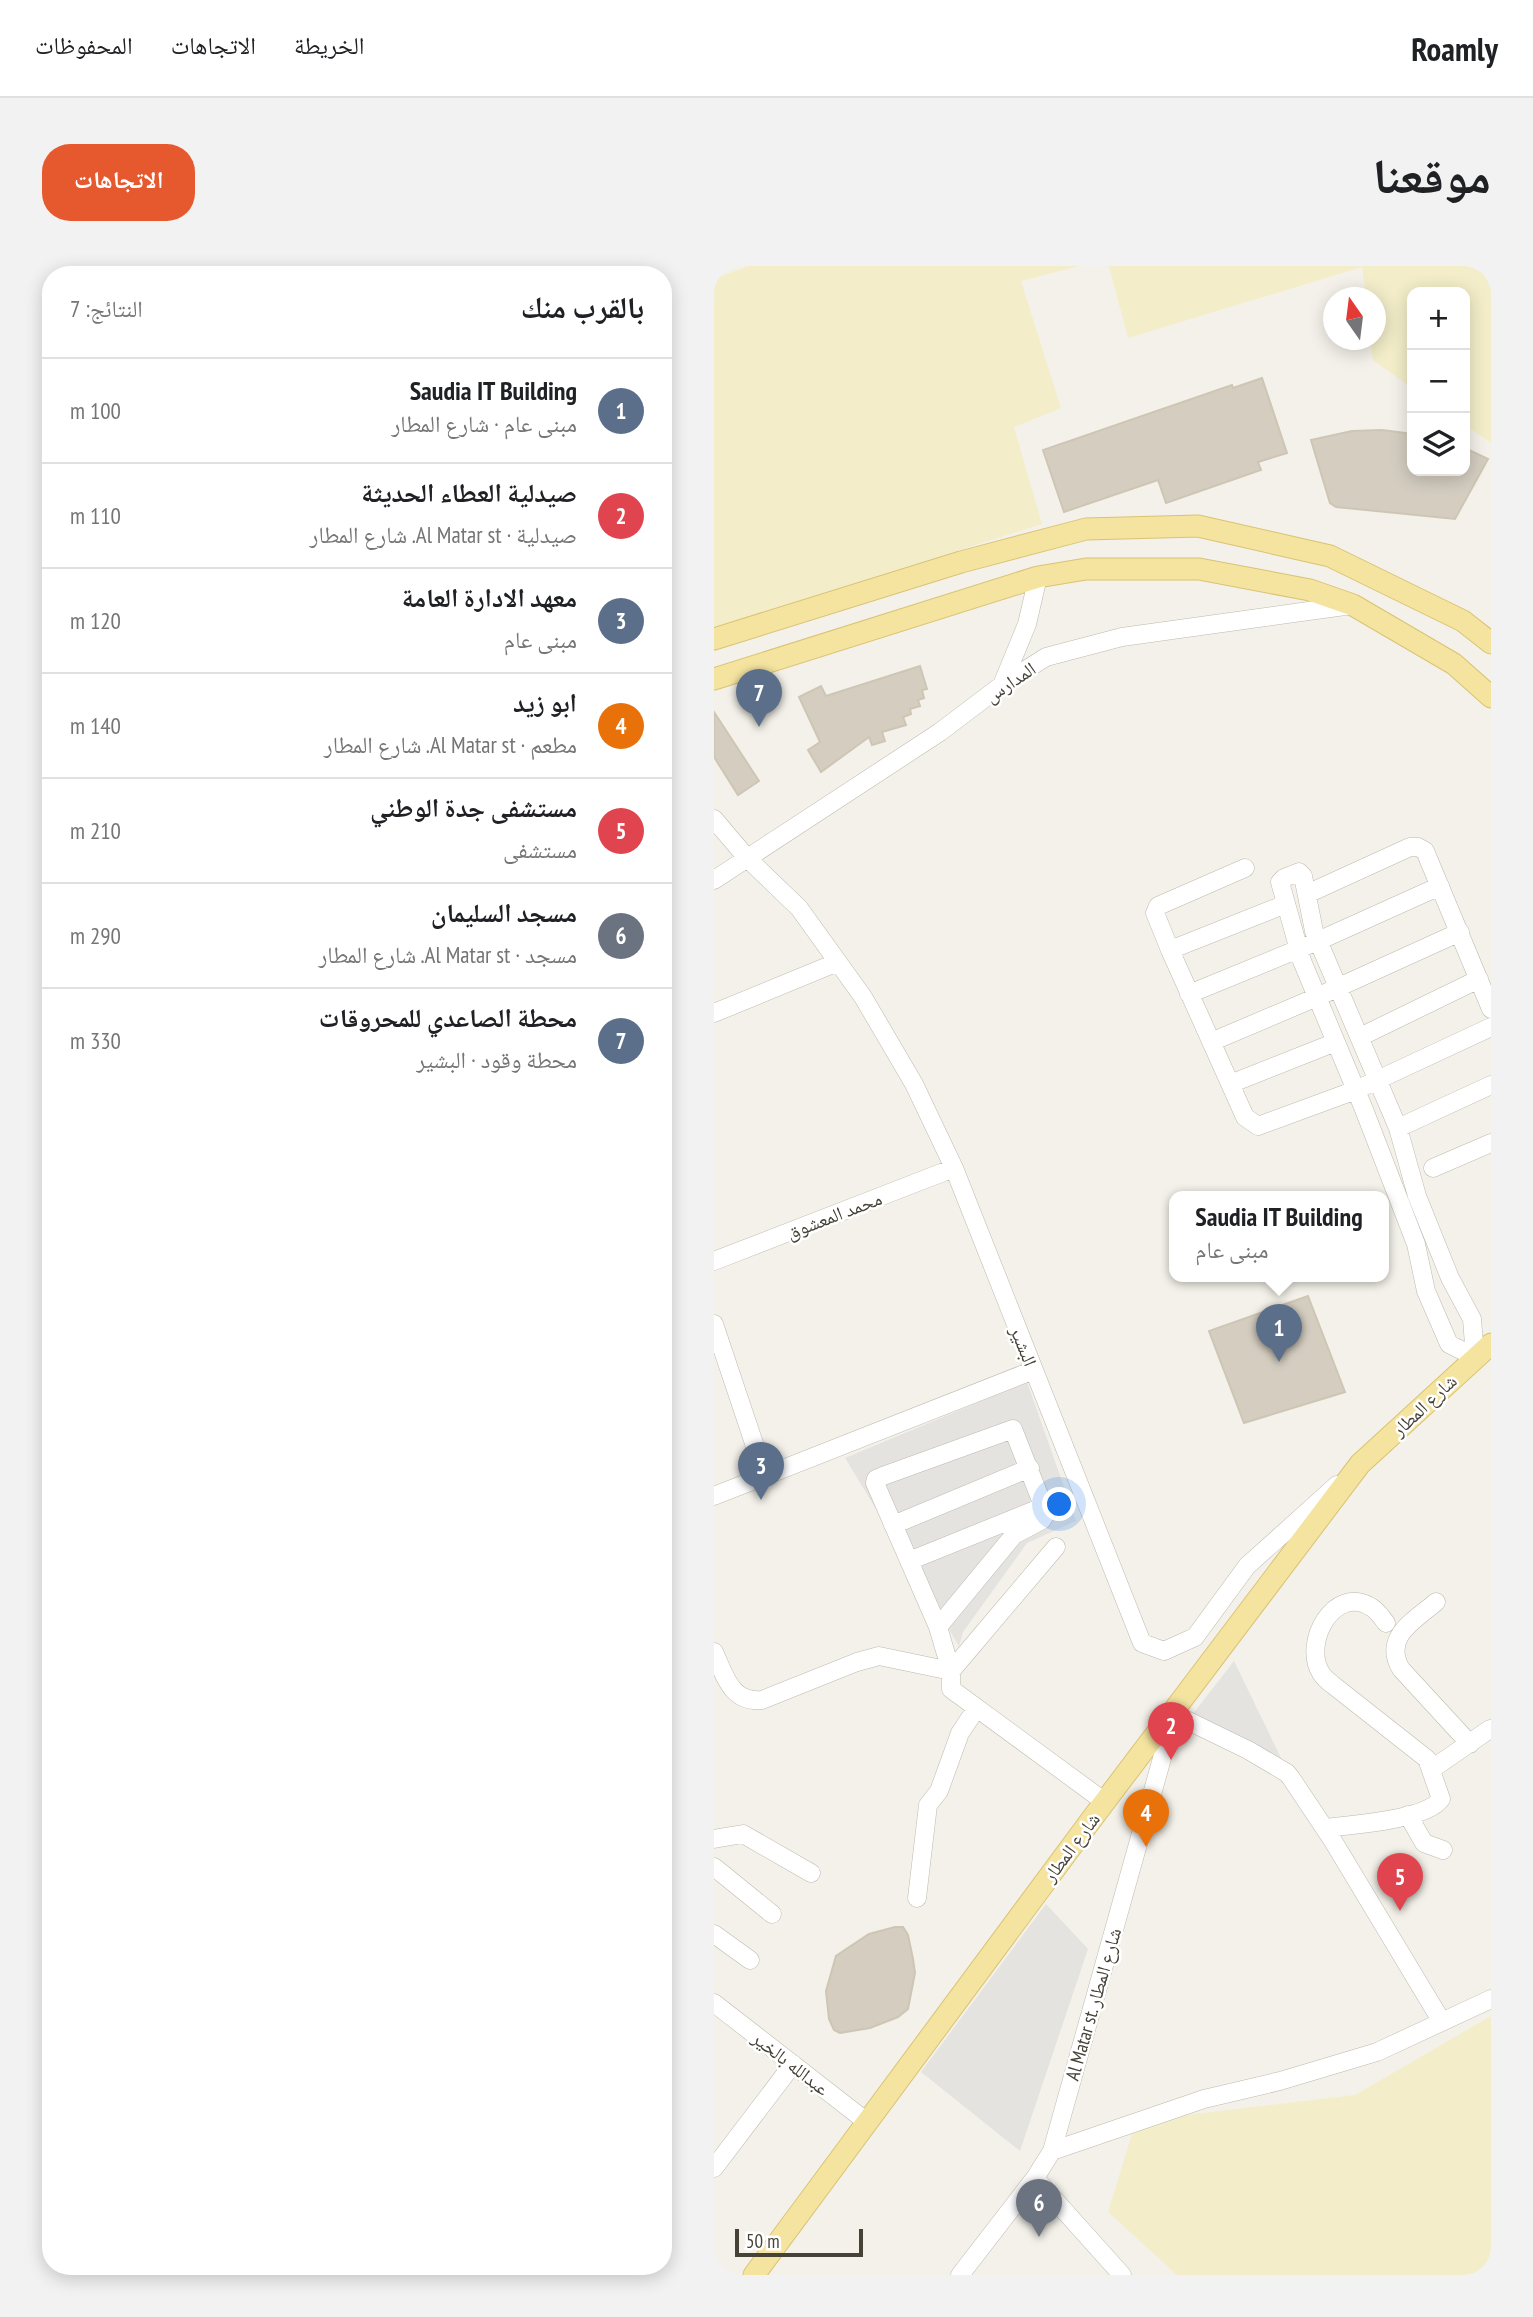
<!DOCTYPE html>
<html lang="ar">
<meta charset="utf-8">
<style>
:root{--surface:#fff;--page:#f2f2f2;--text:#202124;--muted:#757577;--line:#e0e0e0;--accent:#e6592e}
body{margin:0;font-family:"PT Sans Narrow","Noto Naskh Arabic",sans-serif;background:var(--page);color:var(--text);direction:rtl}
.controls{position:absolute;right:21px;top:21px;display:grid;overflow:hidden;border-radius:14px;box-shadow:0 4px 18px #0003}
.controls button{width:63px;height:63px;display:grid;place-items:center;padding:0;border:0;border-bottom:2px solid var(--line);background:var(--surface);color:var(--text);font:35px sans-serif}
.compass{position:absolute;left:609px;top:21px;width:63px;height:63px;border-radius:50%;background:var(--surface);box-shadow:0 4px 18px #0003;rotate:346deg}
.scale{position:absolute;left:21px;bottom:18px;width:128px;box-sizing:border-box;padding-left:7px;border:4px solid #464238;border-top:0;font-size:19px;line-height:24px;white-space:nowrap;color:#464238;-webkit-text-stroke:5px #fff;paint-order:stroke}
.you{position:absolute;left:346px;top:1239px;width:24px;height:24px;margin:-18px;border:5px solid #fff;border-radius:50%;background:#1a73e8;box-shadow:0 0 0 10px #1a73e833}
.badge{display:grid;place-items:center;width:46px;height:46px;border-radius:50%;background:var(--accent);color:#fff;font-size:23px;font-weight:700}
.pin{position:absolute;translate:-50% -58px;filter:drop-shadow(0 2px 4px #0008)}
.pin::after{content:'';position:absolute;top:37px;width:24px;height:21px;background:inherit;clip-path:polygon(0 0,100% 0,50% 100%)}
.popup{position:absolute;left:455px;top:925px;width:220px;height:91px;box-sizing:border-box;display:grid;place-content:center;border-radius:14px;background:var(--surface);filter:drop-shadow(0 2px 5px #0005);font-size:23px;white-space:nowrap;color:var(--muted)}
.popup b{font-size:26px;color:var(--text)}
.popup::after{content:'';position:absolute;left:50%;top:100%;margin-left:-14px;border:14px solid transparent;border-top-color:var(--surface)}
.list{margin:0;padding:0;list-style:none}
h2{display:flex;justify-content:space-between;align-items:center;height:91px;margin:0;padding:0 28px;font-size:30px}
h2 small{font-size:23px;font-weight:400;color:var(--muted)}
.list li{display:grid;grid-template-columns:46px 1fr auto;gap:21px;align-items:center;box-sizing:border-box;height:105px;padding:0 28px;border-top:2px solid var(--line)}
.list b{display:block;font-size:26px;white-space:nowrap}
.list p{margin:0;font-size:23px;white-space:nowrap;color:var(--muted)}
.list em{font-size:23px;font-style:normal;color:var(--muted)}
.icon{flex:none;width:38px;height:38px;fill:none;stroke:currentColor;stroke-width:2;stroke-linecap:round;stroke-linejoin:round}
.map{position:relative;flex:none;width:777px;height:2009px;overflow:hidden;direction:ltr;border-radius:28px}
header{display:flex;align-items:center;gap:42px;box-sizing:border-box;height:98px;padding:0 35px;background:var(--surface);border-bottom:2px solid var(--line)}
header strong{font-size:33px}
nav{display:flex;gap:38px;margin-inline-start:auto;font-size:24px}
.intro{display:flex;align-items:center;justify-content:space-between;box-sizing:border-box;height:168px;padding:0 42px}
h1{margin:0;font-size:49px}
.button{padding:18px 32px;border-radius:28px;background:var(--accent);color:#fff;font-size:24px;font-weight:700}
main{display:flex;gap:42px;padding:0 42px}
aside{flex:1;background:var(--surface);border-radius:28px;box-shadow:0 4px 18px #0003}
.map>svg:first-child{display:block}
</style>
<header>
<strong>Roamly</strong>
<nav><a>الخريطة</a><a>الاتجاهات</a><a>المحفوظات</a></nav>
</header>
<div class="intro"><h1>موقعنا</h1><a class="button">الاتجاهات</a></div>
<main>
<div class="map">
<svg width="777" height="2009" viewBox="0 0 777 2009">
<rect width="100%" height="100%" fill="#f3f1e9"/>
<path fill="#f3eec9" d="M34,0H365L307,15L347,142L300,161L328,258L0,362V13Z
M395,0H777V177L751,159V26H698V122L659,94L657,74H662V32L652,31L648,1L414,72Z
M777,1750V2009H463L394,1946L422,1855L641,1829Z"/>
<path fill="#e5e3e0" d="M313,1116L362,1255L313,1277L249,1366L245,1380L131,1192Z
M520,1395L570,1498L478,1449Z
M332,1638L374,1683L306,1885L207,1806Z"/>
<path fill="#d4cdc0" stroke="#cec6b4" stroke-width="2" d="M548,112L573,187L544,196L547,204L452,237L444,214L350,246L329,184L518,119L519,122Z
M668,164L698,168V205H751V182L774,193L741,253L622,241L616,237L597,174L638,165Z
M206,400L213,423L208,424L210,432L204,434L206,440L196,443L197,448L189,451L192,459L168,466L171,475L158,479L155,471L107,506L94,484L106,476L85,431L107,420L112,430Z
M0,446L45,515L24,529L0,491Z
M594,1030L631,1126L530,1157L495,1065Z
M181,1661H189L194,1669L199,1693L201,1707L194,1743L184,1751L156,1762L126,1767L120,1764L115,1753L112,1725L122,1690L155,1668Z"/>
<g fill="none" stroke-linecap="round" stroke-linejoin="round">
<g stroke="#beb9ad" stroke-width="19">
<path id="minor" d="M288,419L313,358L324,311
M0,553L33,592L85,642L149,731L200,818L240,902L428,1377L450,1385L481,1371L533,1300L623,1219
M531,602L444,640L441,647L456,684L572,638
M585,606L589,610L600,665L684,862L703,930L736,1012L758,1053L761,1091L735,1078L712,1025L702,978L649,841L588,695L566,616L570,612Z
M0,614L226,466L288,419L332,391L408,371L638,339
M593,628L696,581H704L711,585L777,743
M456,684L531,851L544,860L642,824L777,761
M475,728L604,675L726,620
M0,747L124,696
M646,771L765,713
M497,776L603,731L746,666
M516,818L622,776
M684,862L777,819
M719,902L777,877
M0,995L240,902
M0,1058L51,1210
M0,1230L320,1104
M179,1259L316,1202
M195,1295L331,1240
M722,1336C701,1354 668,1371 687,1403L756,1478
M224,1361L300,1269L328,1254L332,1247L299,1163L169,1210L162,1213L161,1217L224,1361L237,1405V1423L391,1536
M0,1386C11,1410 17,1437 48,1434L143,1396L165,1390L237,1405L342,1281
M460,1448L534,1484L573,1507L577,1512L619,1575L728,1756
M718,1503L776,1463
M694,1549L710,1577L729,1584
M611,1562C637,1559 712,1554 727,1533L713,1493L619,1419C615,1416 610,1412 607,1407C588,1377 620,1318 657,1341C663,1344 668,1352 672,1357
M0,1573L29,1568L97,1607
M0,1601L58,1648
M203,1632L214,1539L225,1525L246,1467L262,1443
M0,1668L36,1694
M0,1737L153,1856
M338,1885L490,1833L566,1815L663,1786L777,1733
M0,1902L79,1798
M321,1912L408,2009
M246,2009L321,1912L338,1885L461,1446"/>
</g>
<g stroke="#d9c372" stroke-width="23">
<path id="major" d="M0,373L247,296L372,263L484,260L616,290L749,355L777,377
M0,413L324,311L372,303H485L596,324L639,339L740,398L777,431
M40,2009L380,1550L646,1198L777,1078"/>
</g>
<use href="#minor" stroke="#fff" stroke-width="18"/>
<use href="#major" stroke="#f5e4a0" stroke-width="21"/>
</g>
<g text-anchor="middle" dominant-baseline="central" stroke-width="5" stroke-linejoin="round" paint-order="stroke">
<g font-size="19" fill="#464238" stroke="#fff">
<text transform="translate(296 416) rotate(-34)">المدارس</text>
<text transform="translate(120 949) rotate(-21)">محمد المعشوق</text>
<text transform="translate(310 1080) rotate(68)">البشير</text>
<text transform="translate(710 1139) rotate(-43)">شارع المطار</text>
<text transform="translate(357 1581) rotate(-53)">شارع المطار</text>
<text transform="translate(379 1738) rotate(-74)">Al Matar st. شارع المطار</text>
<text transform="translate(77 1797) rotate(38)">عبدالله بالخير</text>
</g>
</g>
</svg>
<div class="controls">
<button>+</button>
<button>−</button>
<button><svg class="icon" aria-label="layers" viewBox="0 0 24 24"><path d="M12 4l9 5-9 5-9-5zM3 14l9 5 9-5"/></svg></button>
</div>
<svg class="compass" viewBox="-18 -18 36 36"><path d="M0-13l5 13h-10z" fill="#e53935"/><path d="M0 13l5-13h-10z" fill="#757577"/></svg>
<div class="scale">50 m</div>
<div class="you"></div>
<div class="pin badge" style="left:565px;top:1096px;background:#5c6f8a">1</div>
<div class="popup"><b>Saudia IT Building</b>مبنى عام</div>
<div class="pin badge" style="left:457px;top:1494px;background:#e0444e">2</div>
<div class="pin badge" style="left:47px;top:1234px;background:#5c6f8a">3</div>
<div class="pin badge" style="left:432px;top:1581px;background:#e8710a">4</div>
<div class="pin badge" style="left:686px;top:1645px;background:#e0444e">5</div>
<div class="pin badge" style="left:325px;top:1971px;background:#6b7280">6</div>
<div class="pin badge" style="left:45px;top:461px;background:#5c6f8a">7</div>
</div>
<aside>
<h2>بالقرب منك<small>النتائج: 7</small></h2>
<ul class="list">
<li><span class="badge" style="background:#5c6f8a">1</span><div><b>Saudia IT Building</b><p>مبنى عام · شارع المطار</p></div><em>100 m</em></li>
<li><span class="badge" style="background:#e0444e">2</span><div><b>صيدلية العطاء الحديثة</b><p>صيدلية · Al Matar st. شارع المطار</p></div><em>110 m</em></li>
<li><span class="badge" style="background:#5c6f8a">3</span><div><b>معهد الادارة العامة</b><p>مبنى عام</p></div><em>120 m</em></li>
<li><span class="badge" style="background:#e8710a">4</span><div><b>ابو زيد</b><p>مطعم · Al Matar st. شارع المطار</p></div><em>140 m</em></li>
<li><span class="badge" style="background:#e0444e">5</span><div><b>مستشفى جدة الوطني</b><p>مستشفى</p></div><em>210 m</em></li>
<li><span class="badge" style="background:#6b7280">6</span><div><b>مسجد السليمان</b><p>مسجد · Al Matar st. شارع المطار</p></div><em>290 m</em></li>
<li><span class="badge" style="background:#5c6f8a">7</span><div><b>محطة الصاعدي للمحروقات</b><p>محطة وقود · البشير</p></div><em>330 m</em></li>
</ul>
</aside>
</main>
